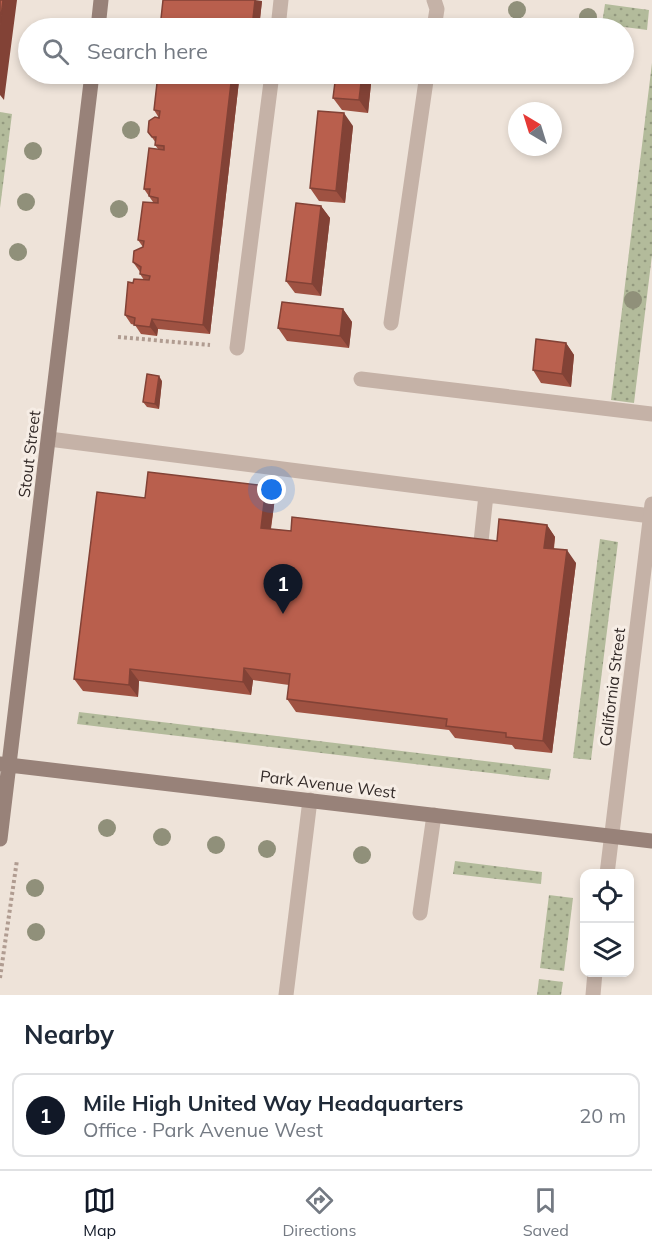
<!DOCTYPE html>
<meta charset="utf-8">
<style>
:root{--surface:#fff;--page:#f6f6f7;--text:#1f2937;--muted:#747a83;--line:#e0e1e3;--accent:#111827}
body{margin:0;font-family:Mulish,sans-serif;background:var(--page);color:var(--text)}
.controls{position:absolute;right:18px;bottom:18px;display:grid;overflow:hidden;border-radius:12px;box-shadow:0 3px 9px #0003}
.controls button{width:54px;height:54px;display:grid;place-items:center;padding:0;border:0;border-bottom:2px solid var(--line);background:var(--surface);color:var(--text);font:30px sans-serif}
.compass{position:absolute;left:508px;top:102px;width:54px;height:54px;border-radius:50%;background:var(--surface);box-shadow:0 3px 9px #0003;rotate:322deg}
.you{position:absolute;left:272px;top:490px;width:21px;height:21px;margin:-15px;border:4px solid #fff;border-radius:50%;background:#1a73e8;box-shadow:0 0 0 9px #1a73e833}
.badge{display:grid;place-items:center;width:39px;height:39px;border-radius:50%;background:var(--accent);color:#fff;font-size:20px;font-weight:700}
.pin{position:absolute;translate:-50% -50px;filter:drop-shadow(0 2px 3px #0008)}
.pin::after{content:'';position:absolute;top:32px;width:21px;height:18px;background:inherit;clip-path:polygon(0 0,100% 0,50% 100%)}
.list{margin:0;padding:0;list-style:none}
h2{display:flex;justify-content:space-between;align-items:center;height:78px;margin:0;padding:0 24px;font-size:26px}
h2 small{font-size:20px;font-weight:400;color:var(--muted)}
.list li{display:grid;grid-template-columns:39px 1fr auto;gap:18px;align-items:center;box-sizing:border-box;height:84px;margin:0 12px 12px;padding:0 12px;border:2px solid var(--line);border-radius:12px}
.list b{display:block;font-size:22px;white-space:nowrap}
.list p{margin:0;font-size:20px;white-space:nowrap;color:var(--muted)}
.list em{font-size:20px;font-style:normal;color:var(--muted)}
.icon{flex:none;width:33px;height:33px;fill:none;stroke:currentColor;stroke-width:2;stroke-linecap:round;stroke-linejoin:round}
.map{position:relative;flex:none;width:652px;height:995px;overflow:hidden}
.search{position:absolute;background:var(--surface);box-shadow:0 3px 9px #0003;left:18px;right:18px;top:18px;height:66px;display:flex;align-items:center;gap:15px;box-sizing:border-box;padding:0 21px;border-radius:33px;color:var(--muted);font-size:22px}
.sheet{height:174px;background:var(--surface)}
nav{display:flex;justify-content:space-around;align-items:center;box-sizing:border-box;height:84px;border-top:2px solid var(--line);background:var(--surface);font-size:16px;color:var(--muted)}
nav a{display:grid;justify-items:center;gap:3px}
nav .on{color:var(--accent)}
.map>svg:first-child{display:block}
</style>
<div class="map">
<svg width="652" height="995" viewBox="0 0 652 995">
<defs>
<pattern id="grass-dots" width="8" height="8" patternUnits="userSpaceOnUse" patternTransform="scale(1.5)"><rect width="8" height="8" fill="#b3bb9b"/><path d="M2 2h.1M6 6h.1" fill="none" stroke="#92987e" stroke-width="1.8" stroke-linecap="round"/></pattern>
</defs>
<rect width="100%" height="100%" fill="#eee3d9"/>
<path fill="url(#grass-dots)" d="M605,4L649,10L647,30L602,24Z
M652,63V255L634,403L611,400Z
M0,112L12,114L0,208Z
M600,539L618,542L591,760L573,758Z
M79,712L551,769L549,780L77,724Z
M455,861L542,872L541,884L453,874Z
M549,895L573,898L564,971L540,968Z
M539,979L563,982L561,995H537Z"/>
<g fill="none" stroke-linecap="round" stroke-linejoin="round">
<path stroke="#b09c91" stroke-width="4" stroke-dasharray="3 3" stroke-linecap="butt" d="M118,337L210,345
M0,978L17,860"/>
<path stroke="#c5b2a7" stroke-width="15" d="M434,0L437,9L434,28
M278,28L281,0
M391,323L427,74
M237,348L272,74
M361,379L652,414
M49,439L651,516
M480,551L486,495
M420,913L434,815
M286,995L310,800"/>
<path stroke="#c5b2a7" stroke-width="15" d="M607,874L652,504
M593,995L595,972"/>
<path stroke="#988279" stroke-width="15" d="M98,28L101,0
M0,764L652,841
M0,839L92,74"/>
</g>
<g fill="#90907a">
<circle cx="517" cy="10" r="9"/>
<circle cx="588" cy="17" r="9"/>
<circle cx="131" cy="130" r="9"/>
<circle cx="33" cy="151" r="9"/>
<circle cx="26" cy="202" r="9"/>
<circle cx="119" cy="209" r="9"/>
<circle cx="18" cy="252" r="9"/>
<circle cx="633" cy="300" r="9"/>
<circle cx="107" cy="828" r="9"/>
<circle cx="162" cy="837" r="9"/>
<circle cx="216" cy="845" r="9"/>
<circle cx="267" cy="849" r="9"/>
<circle cx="362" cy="855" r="9"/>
<circle cx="35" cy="888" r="9"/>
<circle cx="36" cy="932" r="9"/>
</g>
<path fill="#9f5242" d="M262,1L259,28H160Z
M158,74H255L254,78L235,76L239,81L210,334L158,329L157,336L141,334L135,325L131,324L125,315L133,283L144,280L140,274V272L133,262L143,247L138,240L153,202L144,189L158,149L155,145L156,143L148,132L159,118L154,110Z
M372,74L368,113L342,110L333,98Z
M353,126L345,203L319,201L310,188Z
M321,206L330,218L321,296L295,293L286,281Z
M343,309L352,322L349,348L287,341L278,328Z
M566,343L574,355L571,387L541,383L533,370Z
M162,381L159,409L147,407L143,402Z
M266,486L275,498L271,529L291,531L497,541L547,525L555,537L554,549L576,563L552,753L515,749L512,745L455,738L449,730L296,712L287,699L289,685L253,680L251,695L139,681L138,697L83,691L74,679L145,498Z"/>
<path fill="#824236" d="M3,0H17L4,100L0,95V25Z
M255,0L262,1L259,28H252Z
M367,22L372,28H367Z
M232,74H234L239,81L210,334L203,325Z
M362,74H372L368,113L359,100Z
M344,113L353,126L345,203L336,191Z
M321,206L330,218L321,296L312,284Z
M343,309L352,322L349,348L340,336Z
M152,319L158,329L157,336L150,327Z
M566,343L574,355L571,387L562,374Z
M159,376L162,381L159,409L155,404Z
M266,486L275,498L269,540L261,528Z
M547,525L555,537L552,560L544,548Z
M567,550L576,563L552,753L543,741Z
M244,668L253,680L251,695L243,682Z
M130,669L139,681L138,697L129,685Z"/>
<path fill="#b95f4d" stroke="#824236" stroke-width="1.5" d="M0,0H3L0,25Z
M163,0H255L252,28L213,24L212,28H160Z
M341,20L367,22V28H340Z
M158,74H232L203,325L152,319L150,327L134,325L135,318L125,315L128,282L133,283L134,279L149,280L150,276L140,274L141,267L133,262L134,251L143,247L144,241L138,240L143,202L158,203V198L149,196L150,189H144L149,148L164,150V146L155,145L156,137H152L148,132L149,121L155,117L159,118L160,111L154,110Z
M336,74H362L359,100L333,98Z
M318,111L344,113L336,191L310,188Z
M296,203L321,206L312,284L286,281Z
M282,302L343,309L340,336L278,328Z
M536,339L566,343L562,374L533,370Z
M147,374L159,376L155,404L143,402Z
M148,472L266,486L261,528L291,531L292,517L497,541L499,519L547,525L544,548L567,550L543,741L506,737V733L446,726L447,719L287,699L290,674L244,668L243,682L130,669L129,685L74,679L97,492L145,498Z"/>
<g text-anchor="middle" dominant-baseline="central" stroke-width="6" stroke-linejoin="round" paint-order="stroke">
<g font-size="16" fill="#322927" stroke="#f6ede5">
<text transform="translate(29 454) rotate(-83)">Stout Street</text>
<text transform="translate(612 687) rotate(-83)">California Street</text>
<text transform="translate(328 784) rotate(7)">Park Avenue West</text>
</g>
</g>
</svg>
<div class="controls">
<button><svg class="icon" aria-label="locate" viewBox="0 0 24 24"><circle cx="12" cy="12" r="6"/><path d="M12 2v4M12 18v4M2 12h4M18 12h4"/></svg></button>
<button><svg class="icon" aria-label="layers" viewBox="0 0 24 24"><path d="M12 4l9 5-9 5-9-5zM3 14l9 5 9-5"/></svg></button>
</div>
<svg class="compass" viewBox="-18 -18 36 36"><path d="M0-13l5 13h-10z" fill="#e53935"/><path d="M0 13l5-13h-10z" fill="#747a83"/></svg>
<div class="you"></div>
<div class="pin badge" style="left:283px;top:614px">1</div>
<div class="search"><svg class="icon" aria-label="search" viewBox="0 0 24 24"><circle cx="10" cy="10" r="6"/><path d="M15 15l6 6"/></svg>Search here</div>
</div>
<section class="sheet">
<h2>Nearby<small></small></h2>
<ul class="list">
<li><span class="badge">1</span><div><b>Mile High United Way Headquarters</b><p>Office · Park Avenue West</p></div><em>20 m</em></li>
</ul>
</section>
<nav>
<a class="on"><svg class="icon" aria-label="map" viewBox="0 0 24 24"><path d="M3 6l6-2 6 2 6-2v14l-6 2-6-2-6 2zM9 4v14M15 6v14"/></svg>Map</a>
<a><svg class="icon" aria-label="directions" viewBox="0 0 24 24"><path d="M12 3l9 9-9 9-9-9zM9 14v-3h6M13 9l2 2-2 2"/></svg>Directions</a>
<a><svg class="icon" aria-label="saved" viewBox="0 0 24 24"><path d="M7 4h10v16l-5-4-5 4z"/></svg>Saved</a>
</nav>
